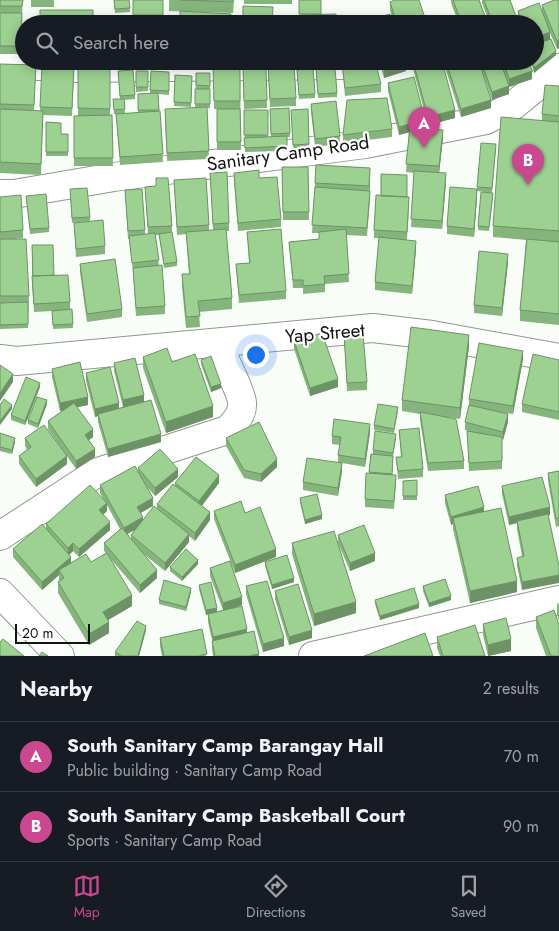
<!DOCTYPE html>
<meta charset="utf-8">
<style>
:root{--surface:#171b24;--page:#242831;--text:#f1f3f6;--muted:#9ea1a6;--line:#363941;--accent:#ca488f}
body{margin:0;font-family:Jost,sans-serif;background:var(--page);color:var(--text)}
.scale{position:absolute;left:15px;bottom:12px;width:75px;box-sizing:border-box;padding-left:5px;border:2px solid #121412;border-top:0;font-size:14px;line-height:18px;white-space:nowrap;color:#121412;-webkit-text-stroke:4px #fff;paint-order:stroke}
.you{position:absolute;left:255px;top:354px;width:18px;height:18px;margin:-12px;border:4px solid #fff;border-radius:50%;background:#1a73e8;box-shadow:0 0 0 8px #1a73e833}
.badge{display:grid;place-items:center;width:32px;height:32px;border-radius:50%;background:var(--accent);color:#fff;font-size:16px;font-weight:700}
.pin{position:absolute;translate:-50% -41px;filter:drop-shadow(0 1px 2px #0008)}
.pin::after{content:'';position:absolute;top:26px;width:18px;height:15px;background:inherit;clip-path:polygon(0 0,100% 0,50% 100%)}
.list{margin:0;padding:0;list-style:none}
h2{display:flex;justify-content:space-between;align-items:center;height:65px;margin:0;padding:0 20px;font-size:21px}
h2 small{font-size:16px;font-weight:400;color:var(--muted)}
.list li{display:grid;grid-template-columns:32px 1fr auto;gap:15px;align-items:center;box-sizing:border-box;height:70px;padding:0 20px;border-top:1px solid var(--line)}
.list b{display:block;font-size:19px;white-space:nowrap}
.list p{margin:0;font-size:16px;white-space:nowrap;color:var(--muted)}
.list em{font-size:16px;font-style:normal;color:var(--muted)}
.icon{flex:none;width:28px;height:28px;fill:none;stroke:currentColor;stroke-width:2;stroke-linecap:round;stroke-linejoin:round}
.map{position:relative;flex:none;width:559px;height:656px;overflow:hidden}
.search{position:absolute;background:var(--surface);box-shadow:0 2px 12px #0003;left:15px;right:15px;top:15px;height:55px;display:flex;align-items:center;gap:12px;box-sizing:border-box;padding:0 18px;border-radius:28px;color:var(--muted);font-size:19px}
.sheet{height:205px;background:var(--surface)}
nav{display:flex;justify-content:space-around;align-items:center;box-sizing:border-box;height:70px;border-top:1px solid var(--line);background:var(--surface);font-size:14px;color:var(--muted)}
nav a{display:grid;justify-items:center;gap:2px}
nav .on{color:var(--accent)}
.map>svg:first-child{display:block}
</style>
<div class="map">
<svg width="559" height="656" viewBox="0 0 559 656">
<rect width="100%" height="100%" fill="#f8fdf7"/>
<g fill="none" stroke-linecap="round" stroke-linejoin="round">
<g stroke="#919690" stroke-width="30">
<path id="minor" d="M0,64L79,68L343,65
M0,194H14L114,177L365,144L486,120L514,105L559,68
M0,359L17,361L373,328L432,335L559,358
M0,536L98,472L227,430C235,423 243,414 242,403C242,394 222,354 217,343
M0,593L60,656
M313,656L559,600"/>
</g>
<use href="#minor" stroke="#fff" stroke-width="28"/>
</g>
<path fill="#86b47d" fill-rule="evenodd" d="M0,0H23L22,14L21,54H0Z
M31,0H54V7H31Z
M114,0H129L130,12L115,13Z
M133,0H163V23H141L133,18Z
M169,0H234L233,13L169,11Z
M244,0H292V4H244Z
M451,0H479L488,24H459L451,3Z
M482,0H510L518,24H490L482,3Z
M559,0V48L557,49L550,33V39L556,55L534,73L531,61H535V24H519L518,19V11L542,10V5Z
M390,2L427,24H394L390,10Z
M379,61H405L406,71L384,78Z
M411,61H442L455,118L428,125Z
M443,61H529L532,79L509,87L505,74L509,94L492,100L483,73L491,108L461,117Z
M0,64L36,65L34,110L40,111L42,65L74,74L72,116L43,115L41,175L0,173Z
M342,64L381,84V92L345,96Z
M78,67H110V115H112L113,166H74V116H78Z
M213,68H240L241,150H217V109H214Z
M118,71L135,95V99L124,100L125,114H114L113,99H120Z
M136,71H148V91L136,92Z
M151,71L169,72V95L158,94L163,162L120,165L116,114L138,113V94L150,93Z
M196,73H210V108H207L209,159L167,161L165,117L195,108Z
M268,73L296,98V106L270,107Z
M316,73L337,93V97L318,98Z
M297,74L315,94V98L299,99Z
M175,75L192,76L191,107L174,106Z
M243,76L267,100V108L244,109Z
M388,83L424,129L443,138L439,173L446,181L442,229L411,227L414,173L406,172L409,132L399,135L388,91Z
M559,86V325L520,321V310L526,240L493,237V226L542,120V114Z
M311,104L340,136V144L315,147L311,112Z
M289,108L290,137H287V151L245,152L244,110H268V137H271L270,109Z
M308,109L309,149H293L291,110Z
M46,122L61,134H68V156H46Z
M392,129V137L343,143V135Z
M496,148L492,193L477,191V187Z
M316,165L370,168V199L367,236L346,235L349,282L325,284V292L303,294V288H293L289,242L319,239V233H312Z
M282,167H308L309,220H283Z
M210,173L229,223V231H226L232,298V309L199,312L200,327L186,328L182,286V274H189L186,234L177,235L174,180L209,225V231L213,230Z
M234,173L259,178L281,219V227L238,231L234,181Z
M156,178L172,226V234L177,262V266L164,268L159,235H155L159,266L165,306V314L136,316L133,271L129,239H128L125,190L145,230V235L148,234L145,187L156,186Z
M70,189L90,217V221L72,223Z
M26,196L49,228V232L30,234Z
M0,197L23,230V238L13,239L29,296L28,328L0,329Z
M407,197L409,205L407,240L416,249L412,294L375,290V282L379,238H374V230Z
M477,197L474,237L447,234V226Z
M493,197L489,231L478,230V226Z
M74,223L105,246V254L76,257Z
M247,232L286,291V299L239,303L236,264L249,263Z
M32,245L54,275L70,302V310L72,309L73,328L53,329L52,311L34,312L32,284Z
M508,262L502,316L474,313V305Z
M80,264L122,309V317L87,322L80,272Z
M344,334L367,382V390L347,391Z
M294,341L338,387L310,396L294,349Z
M469,346L460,419L448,417L464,461V469L428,471L420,420V414L402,411V400Z
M143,357L172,362L213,417L166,433L143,368Z
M523,359L513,414L498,412L508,422L503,440L502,439V469L469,471L467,431H469L465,430V422L469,405V399Z
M201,360L221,388L211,392L201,364Z
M559,360V420L522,412V404Z
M114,363L144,402L161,442L108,457L98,422V416L95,417L86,381V373L119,408L123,407L114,371Z
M52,369L88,405L77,407L93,437L89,440L95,457L76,469L48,429V421L62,411H60L52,377Z
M40,387L25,425L11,420V415Z
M47,404L38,428L28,424V420Z
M398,411L394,433L374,430V425Z
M399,430L423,469V477L398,479L396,457H401Z
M370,432L365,467L342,463V471L338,496L303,490V482L338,463V455L340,445L332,444V436Z
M0,433L15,442L12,454L0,451Z
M25,438L67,464L36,487L19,464V456L27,450L25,446Z
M226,438L277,467L261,482L244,478L226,446Z
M396,438L393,457L392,475L396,483L394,509L365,507V499L369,473L371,454H373V450Z
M138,468L178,477L155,496L147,487L153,506L140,513L143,520L157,508V504L175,486V483H219L202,506L210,520L195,541L189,536V542L165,571L141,552L157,578L140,593L109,557L132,606L108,620L109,633L89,645L58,593V582L59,581V575L42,590L13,557V549L46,529V524L104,500L100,493V485L138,470ZM107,505L120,529L104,543V551L106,553L91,562L71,563L69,555L73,551L79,557L110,530L103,515L107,511ZM134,530L131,535V539L127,534Z
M559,471V537V526L556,527L548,481V473Z
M417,480V500H403V481Z
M502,486L550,515L548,516L522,590L517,566V558L522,556L517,529V523L509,525L502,494Z
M445,495L484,511L517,592L470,603L453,529V524L451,525L445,503Z
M300,498L322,519L305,524L300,502Z
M214,511L245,513L276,557L235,573L214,519Z
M338,535L375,561L350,571L338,543Z
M292,543L356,613L314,626L292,554Z
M265,562L294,582L272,589L265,566Z
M198,564L182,581L170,571V567Z
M210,568L242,605L233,608L259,656H213L212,649V640L208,622V614L206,615L199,589V585L217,612L223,610L210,576Z
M246,586L284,646L263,652L246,594Z
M423,586L451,600L429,607L423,591Z
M275,591L312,638L289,645L275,599Z
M191,592L186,611L159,604V600Z
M375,600L419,608L380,620L375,604Z
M559,603V621L557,615V604Z
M536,617L559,656H546L536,628Z
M483,624L511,651L488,656L483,635Z
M146,630L139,656H115V652Z
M437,637L485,656H440L437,648Z
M160,638L207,656H162L160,646Z"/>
<path fill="#6d9266" d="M550,32V40L535,46V38Z
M559,40V48L557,49V41Z
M556,51V55L534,73V68Z
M406,63V71L384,78V70Z
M532,71V79L509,87V79Z
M509,86V94L492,100V92Z
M491,100V108L461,117V109Z
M455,110V118L428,125V117Z
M425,120V128L399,135V127Z
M443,130V138L439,174V166Z
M446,173V181L442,229V221Z
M477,189V197L474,237V229Z
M416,241V249L412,294V286Z
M508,254V262L502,316V308Z
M469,335V346L460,419V408Z
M523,351V359L513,414V406Z
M13,374V382L0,401V393Z
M338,379V387L310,396V388Z
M40,383V387L25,425V421Z
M221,384V388L211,392V387Z
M144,395V403L123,408V400Z
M88,397V405L60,411V403Z
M47,400V404L38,428V424Z
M119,403V411L98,414V416L95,417V409Z
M12,405V409L0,425V421Z
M213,406V417L166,433V422Z
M508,414V422L503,440V432Z
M370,424V432L365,467V459Z
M93,429V437L85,443V435Z
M161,434V442L108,457V449Z
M15,438V442L12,454V450Z
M95,449V457L76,469V461Z
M67,456V464L36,487V479Z
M277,459V467L261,482V474Z
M342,463V471L338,496V488Z
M178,469V477L155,496V488Z
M219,475V483L199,509V501Z
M153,498V506L137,515V507Z
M107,503V511L99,518V510Z
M484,507V515L453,518V524L451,525V517Z
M550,507V515L517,523V521V523L509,525V517Z
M210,512V520L195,541V533Z
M322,515V519L305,524V520Z
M143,517V525L124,536V528Z
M110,522V530L79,557V549Z
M189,534V542L165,571V563Z
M73,543V551L68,556V548Z
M276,549V557L235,573V565Z
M375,553V561L350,571V563Z
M71,557V565L59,570V575L42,590V582Z
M198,560V564L182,581V577Z
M157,570V578L140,593V585Z
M559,575V583L522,590V582Z
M294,578V582L272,589V585Z
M517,581V592L470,603V591Z
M191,588V592L186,611V607Z
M132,595V606L103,623V612Z
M451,596V600L429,607V603Z
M242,597V605L223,611V603Z
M356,602V613L314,626V614Z
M419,604V608L380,620V616Z
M217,608V612L206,615V610Z
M109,622V633L89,645V634Z
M146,626V630L139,656H138Z
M247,629V637L213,645V637Z
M312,630V638L289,645V637Z
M284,638V646L263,652V644Z
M511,639V651L488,656V645Z
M259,654V656H249Z"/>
<path fill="#9cd191" stroke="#6d9266" d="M0,0H23L22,6H0Z
M114,0H129L130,8L115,9Z
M133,0H163V15H133Z
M181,0H233V2Z
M299,0H321V14H299Z
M395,0H419L427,24H397L390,2Z
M453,0H479L488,24H462Z
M484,0H510L518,22L512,24H493Z
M554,0H559V40L557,41L542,5Z
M539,3L550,32L535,38V24H522L518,11Z
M243,6L273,7L272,23H243Z
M40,10H93V24H40Z
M180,11L231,14V24H180Z
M0,13H22L21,46H0Z
M336,14L337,24H299V15Z
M390,14L393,24H378L376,18Z
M110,18H140L141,24H110Z
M284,19H296L297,24H284Z
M357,21V24H340V22Z
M252,22L280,23V24H252Z
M145,23H164V24H145Z
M551,39L556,51L534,68L532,61H535V44Z
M353,61H375L381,84L345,88L342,64L352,63Z
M381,61H405L406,63L384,70Z
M413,61H442L455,110L428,117Z
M446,61H479L491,100L461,109Z
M481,61H500L509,86L492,92Z
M503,61H529L532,71L509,79Z
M0,64L36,65L34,105L0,104Z
M294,64L296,98L270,99L268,65Z
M42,65L74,66L72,108L40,107Z
M78,67H110V109L78,108Z
M266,67L267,100L244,101L243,68Z
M213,68H240V101H214Z
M313,68L315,94L299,95L297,70Z
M335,68L337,93L318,94L316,69Z
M133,70L135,95L120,96L118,71Z
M136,71H148V87H136Z
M151,71L169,72V91L150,90Z
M196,73H210V86L196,85Z
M175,75L192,76L191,103L174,102Z
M414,77L425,120L399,127L388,83Z
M545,85L559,86V116L542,114Z
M195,89H210V104H195Z
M158,93L159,110H138V94Z
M387,98L392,129L343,135L347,100Z
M113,99H124L125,109L114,110Z
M336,101L340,136L315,139L311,104Z
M207,107L209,151L167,153L165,109Z
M289,108L290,133L271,134L270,109Z
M0,109L43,111L41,164L0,162Z
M217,109H240L241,142H217Z
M308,109L309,144L293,145L291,110Z
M244,110H268V135H244Z
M160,111L163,154L120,157L116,114Z
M112,115L113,158H74V116Z
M501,117L559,122V231L493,226Z
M46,122L61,123V134H68V152H46Z
M410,127L443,130L439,166L406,164Z
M287,136V146L245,148L244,138Z
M481,143L496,144L492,188L477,187Z
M316,165L370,168L369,186L315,183Z
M282,167H308L309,212H283Z
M259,170V178L277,177L281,219L238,223L234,173Z
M414,171L446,173L442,221L411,219Z
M227,172L229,223L213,224L210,173Z
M381,174L407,175V197L381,196Z
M156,178H168L172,226L148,227L145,187L156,186Z
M206,178L209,225L177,227L174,180Z
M315,187L370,191L367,228L312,225Z
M450,187L477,189L474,229L447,226Z
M87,188L90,217L72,218L70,189Z
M142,189L145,230L128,231L125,190Z
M481,192L493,193L489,227L478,226Z
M46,194L49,228L30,229L26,196Z
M21,195L23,230L0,232V197Z
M376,195L409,197L407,232L374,230Z
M103,220L105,246L76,249L74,223Z
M226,229L232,298L198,301L200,316L186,317L182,274H190L186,232Z
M281,229L286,291L239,295L236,264L250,263L247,232Z
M346,229L349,274L324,276L325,284L303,286V280H293L289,242L319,239V232Z
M172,232L177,262L164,264L159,234Z
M155,233L159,260L132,263L129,236Z
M379,237L416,241L412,286L375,282Z
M0,239H26L29,296H0Z
M527,239L559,242V314L520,310Z
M32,245H53L54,275L33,276Z
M479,251L508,254L502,308L474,305Z
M115,259L122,309L87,314L80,264Z
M162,265L165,306L136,308L133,268Z
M68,275L70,302L34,304L32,276Z
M28,302V324L0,325V303Z
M72,309L73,324L53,325L52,311Z
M411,327L469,335L460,408L402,400Z
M322,333L338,379L310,388L294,341Z
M363,333L367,382L347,383L344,334Z
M479,343L523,351L513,406L469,399Z
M167,348L172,362L195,354L213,406L166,422L143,357Z
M533,354L559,360V412L522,404Z
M211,356L221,384L211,387L201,360Z
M135,358L144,395L123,400L114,363Z
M80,362L88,397L60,403L52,369Z
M0,365L13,374L0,393Z
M110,367L119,403L95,409L86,373Z
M26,377L40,383L25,421L11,415Z
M37,397L47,400L38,424L28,420Z
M4,399L12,405L0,421V405Z
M151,400L161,434L108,449L98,414Z
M74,403L93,429L85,435L95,449L76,461L48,421Z
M378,404L398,407L394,429L374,425Z
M469,405L508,414L503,432L465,422Z
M420,412L456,419L464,461L428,463Z
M334,419L370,424L365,459L338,455L341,437L332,436Z
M259,422L277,459L261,474L244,470L226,438Z
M44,425L67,456L36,479L19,456L31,447L25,438Z
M419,428L423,469L398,471L396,457H402L399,430Z
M375,431L396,434L393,453L373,450Z
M467,431L502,437V461L469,463Z
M0,433L15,438L12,450L0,447Z
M160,449L178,469L155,488L138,468Z
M371,454L393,456L392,474L369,472Z
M196,457L219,475L199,501L175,483Z
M307,458L342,463L338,488L303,482Z
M135,466L153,498L137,507L143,517L124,528L100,485Z
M559,471V518L556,519L548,473Z
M366,473L396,475L394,501L365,499Z
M542,477L550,507L509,517L502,486Z
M417,480V496H403V481Z
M173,484L210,512L195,533L157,504Z
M90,485L107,503L99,510L110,522L79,549L73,543L68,548L46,524Z
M478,486L484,507L451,517L445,495Z
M317,494L322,515L305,520L300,498Z
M241,501L245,513L260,507L276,549L235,565L214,511Z
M154,506L189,534L165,563L131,535Z
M501,508L517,581L470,591L453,518Z
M548,514L559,566V575L522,582L517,558L524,556L517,521Z
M42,524L71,557L42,582L13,549Z
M364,525L375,553L350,563L338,535Z
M122,528L157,570L140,585L104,543Z
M334,531L356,602L314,614L292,543Z
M186,549L198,560L182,577L170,567Z
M107,553L132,595L103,612L109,622L89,634L58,582L64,578L59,570L86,554L91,562Z
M287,555L294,578L272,585L265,562Z
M230,561L242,597L223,603L210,568Z
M445,579L451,596L429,603L423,586Z
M164,580L191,588L186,607L159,600Z
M267,581L284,638L263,644L246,586Z
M211,582L217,608L206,610L199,585Z
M298,584L312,630L289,637L275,591Z
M414,588L419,604L380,616L375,600Z
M242,606L247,629L213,637L208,614Z
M554,610L559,625V656H551L536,617Z
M506,618L511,639L488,645L483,624Z
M137,621L146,626L138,656H122L115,652Z
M475,625L485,656H443L437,637Z
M202,629L207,654L198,656H164L160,638Z
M254,631L259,654L249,656H215L212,641Z
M425,633L433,656H364Z
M3,639L24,656H0V642Z
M42,652L48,656H39Z"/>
<g text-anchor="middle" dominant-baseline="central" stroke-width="4.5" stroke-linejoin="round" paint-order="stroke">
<g font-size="19" fill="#121412" stroke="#fff">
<text transform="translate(288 153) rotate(-8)">Sanitary Camp Road</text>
<text transform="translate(325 333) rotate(-5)">Yap Street</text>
</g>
</g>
</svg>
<div class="scale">20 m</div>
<div class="you"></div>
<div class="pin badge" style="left:424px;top:148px">A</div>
<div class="pin badge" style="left:528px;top:185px">B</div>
<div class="search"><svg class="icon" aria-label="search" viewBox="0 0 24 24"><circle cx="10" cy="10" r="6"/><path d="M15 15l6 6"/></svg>Search here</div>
</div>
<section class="sheet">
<h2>Nearby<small>2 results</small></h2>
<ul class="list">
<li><span class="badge">A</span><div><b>South Sanitary Camp Barangay Hall</b><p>Public building · Sanitary Camp Road</p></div><em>70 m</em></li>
<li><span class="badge">B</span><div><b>South Sanitary Camp Basketball Court</b><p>Sports · Sanitary Camp Road</p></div><em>90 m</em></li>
</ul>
</section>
<nav>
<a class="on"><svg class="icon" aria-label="map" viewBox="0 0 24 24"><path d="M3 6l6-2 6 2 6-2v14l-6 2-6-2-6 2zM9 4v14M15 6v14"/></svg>Map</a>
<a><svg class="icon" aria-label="directions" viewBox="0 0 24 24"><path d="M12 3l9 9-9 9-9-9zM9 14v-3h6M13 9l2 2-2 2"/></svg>Directions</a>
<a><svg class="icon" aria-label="saved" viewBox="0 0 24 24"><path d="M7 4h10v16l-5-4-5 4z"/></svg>Saved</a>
</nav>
